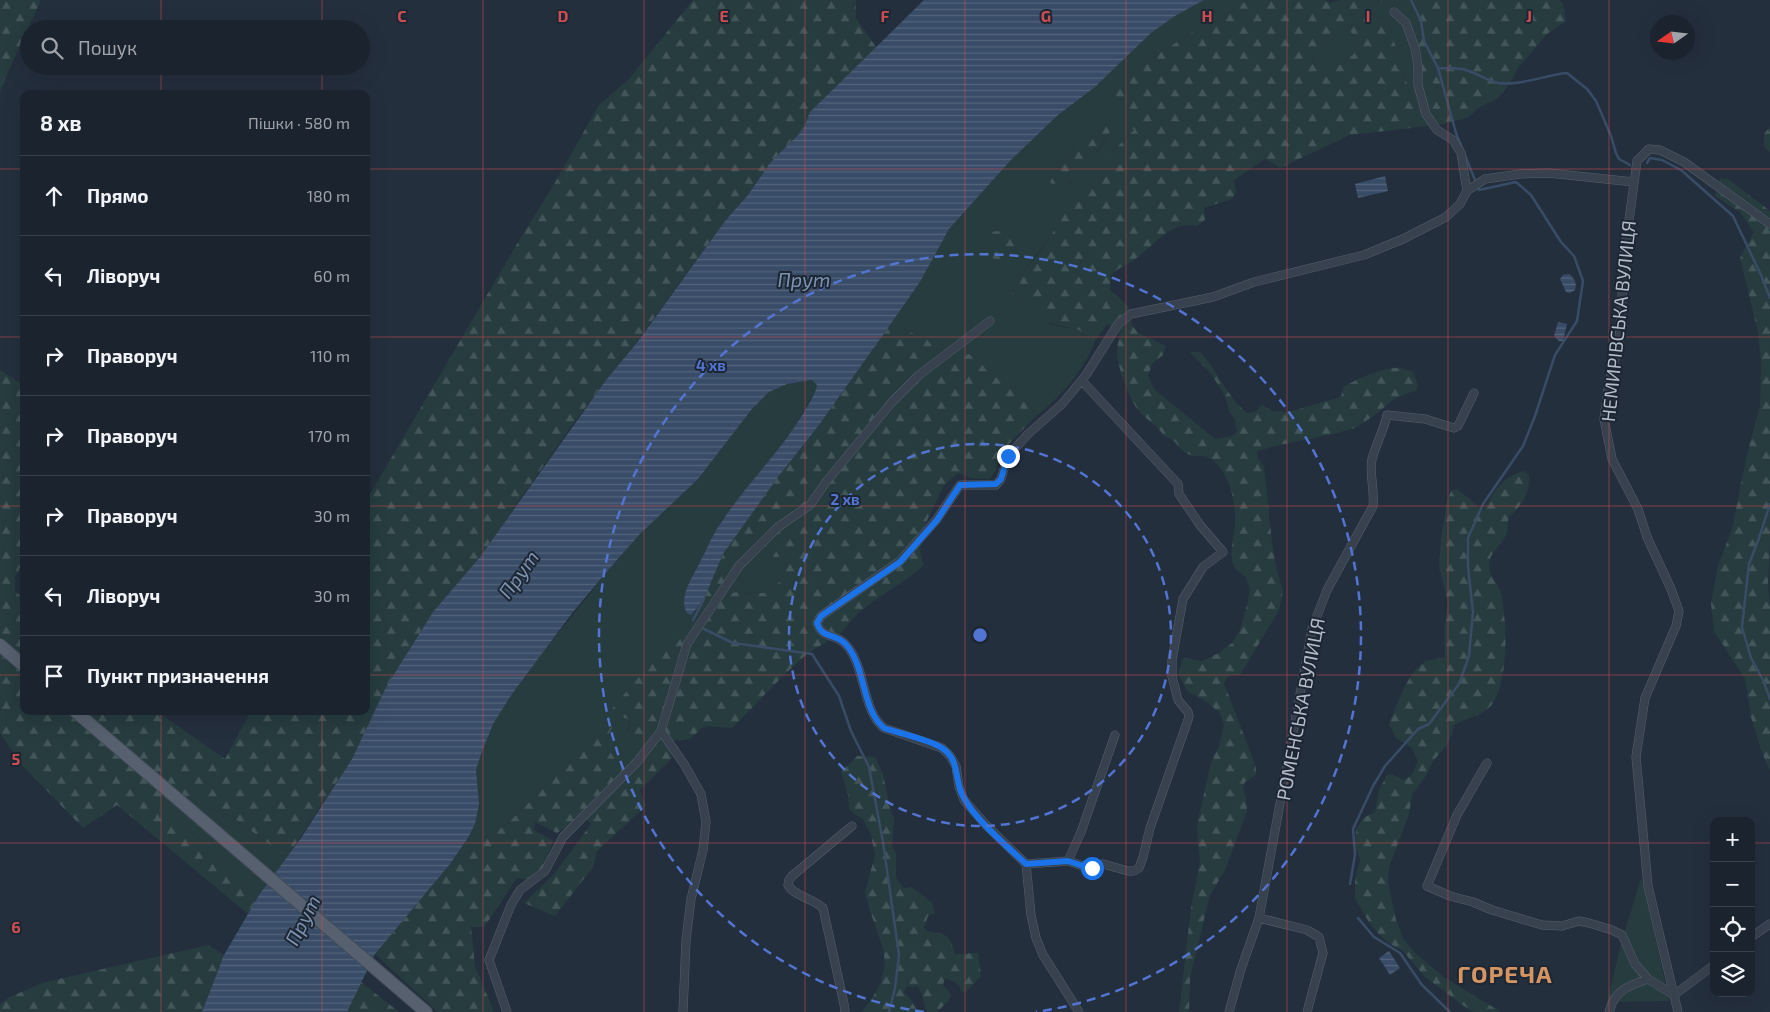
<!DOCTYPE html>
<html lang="uk">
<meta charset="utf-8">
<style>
:root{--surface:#1b232e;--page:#242b36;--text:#f1f3f6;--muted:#a0a4aa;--line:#39404a}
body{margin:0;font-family:"Exo 2",sans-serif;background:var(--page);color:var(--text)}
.controls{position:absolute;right:15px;bottom:15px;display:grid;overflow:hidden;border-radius:10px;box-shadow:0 5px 20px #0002}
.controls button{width:45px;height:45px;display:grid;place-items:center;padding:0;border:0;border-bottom:1px solid var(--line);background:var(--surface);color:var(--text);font:25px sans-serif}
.compass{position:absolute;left:1650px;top:15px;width:45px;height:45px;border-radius:50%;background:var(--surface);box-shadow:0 5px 20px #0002;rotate:256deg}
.stop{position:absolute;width:15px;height:15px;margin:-11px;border:4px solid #1a73e8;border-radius:50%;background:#fff}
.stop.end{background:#1a73e8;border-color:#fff;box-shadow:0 1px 5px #0008}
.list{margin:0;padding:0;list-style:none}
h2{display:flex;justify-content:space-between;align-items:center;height:65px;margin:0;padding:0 20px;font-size:21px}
h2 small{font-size:16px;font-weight:400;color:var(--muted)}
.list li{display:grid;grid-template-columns:32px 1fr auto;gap:15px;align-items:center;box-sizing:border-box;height:80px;padding:0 20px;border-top:1px solid var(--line)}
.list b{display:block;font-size:19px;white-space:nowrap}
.list em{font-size:16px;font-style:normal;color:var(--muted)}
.icon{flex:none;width:28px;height:28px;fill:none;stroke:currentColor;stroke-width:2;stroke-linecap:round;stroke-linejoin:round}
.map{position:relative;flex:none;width:1770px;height:1012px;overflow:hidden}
.search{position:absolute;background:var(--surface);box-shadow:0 5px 20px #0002;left:20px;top:20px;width:350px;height:55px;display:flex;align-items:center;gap:12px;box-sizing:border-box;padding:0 18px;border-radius:28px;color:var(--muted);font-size:19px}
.panel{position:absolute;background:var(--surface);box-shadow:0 5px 20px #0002;left:20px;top:90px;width:350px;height:625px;border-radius:10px}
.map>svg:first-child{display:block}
</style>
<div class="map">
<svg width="1770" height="1012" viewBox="0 0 1770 1012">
<defs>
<pattern id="forest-firs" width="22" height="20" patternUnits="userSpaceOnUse" patternTransform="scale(1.25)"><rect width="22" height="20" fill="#263c3f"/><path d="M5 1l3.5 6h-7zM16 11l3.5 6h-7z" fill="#435659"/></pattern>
<pattern id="water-rules" width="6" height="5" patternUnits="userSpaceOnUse" patternTransform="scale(1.25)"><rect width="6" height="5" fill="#394c67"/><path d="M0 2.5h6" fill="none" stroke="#53647b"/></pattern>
</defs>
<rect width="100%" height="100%" fill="#242f3e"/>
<path fill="#263c3f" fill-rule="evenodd" d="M1204,0H1247L1221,19L1196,30L1158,54L1125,80L1108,97L1135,129L1116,148L1107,163L1025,270L1012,294L1037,306L1050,324L1079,330L1095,341C1083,372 1061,397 1035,417L1031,407L941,357L926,338L890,325L920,282L949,229L1011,160L1058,115L1095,87L1151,33L1175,16ZM1110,132L1099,150L1070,184L1050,182L1059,165L1076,145L1084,133Z
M1404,0H1428L1413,10L1406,18L1409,46L1419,75L1436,84L1438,98L1431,111L1445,124L1420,127L1388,21L1369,13L1373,1L1397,6Z
M1348,30L1355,36L1354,54L1329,73H1319L1314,65L1312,57L1342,31Z
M812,380L817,385L815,392L792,431L722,521L691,578L684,597L687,613L691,615L590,736L574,758L507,824L450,864L468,839L475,824L476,770L480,754L493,724L512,694L544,651L616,561L640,534L698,479L752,409L769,392L787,384Z
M773,557H786C790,570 780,579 774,590L765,593L737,592L722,595L717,592L738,560L763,563Z
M622,717L630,720L628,731L652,741L656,748L644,764L628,774C606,748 595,744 622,717Z
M176,792L235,819L287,857L259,895L162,805Z
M1641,878L1646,893L1669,1001L1607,1002L1622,940Z"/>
<path fill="url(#forest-firs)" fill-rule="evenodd" d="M0,0H41L3,83L0,94Z
M693,0H856V18L876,47L811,112L804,128L799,134L770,163L748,195L725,221L638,340L606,380L570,428L480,557L433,612L386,687L352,759L287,857L235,819L177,792L162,805L259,895L248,914L117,805L83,828L21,764L0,733V370L24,385V560L15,577V591L24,599V711H156L225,759L251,711H366V501L518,242L553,186L599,105L629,79Z
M1247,0H1325L1330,3L1340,0H1404L1397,6L1373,1L1369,13L1388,21L1420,127L1350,135L1280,168L1265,159L1234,180L1236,192L1232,199L1204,208L1205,220L1197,226C1173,219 1152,247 1134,260C1126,265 1118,268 1111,275L1110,290L1128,306L1132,325L1138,333L1166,346L1163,355L1153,363L1148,375L1154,389L1215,439L1232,436L1237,431L1235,420L1229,411L1225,396L1212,375L1190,352H1200C1218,371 1227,397 1247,413L1255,412L1262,405L1273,411L1288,412L1341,397L1343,387C1358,379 1384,366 1401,368C1405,369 1409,371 1413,372L1418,385L1416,390L1394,399L1375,415L1355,428L1333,434L1275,446L1257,451L1258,458L1264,467L1272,542L1276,567L1283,591L1279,610L1240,675H1229L1224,683L1256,767V775L1245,782L1243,789L1246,798L1247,811L1225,870L1210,895L1190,978L1189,1012H1179L1191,908L1200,861L1197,830L1198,820L1211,763L1219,746L1224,725L1220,713L1205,701L1188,692L1178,674L1183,658L1202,661L1219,653L1232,643L1240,630L1248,601L1250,589L1246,577C1240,573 1233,568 1232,560C1230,550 1235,532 1235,521C1236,500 1228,466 1207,457C1201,454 1194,458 1188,454C1178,450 1176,438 1164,436C1156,423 1148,422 1139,411C1130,401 1117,366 1117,353C1117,345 1120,337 1119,329L1107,324L1095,341L1079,330L1042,321L1037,306L1012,294L1025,270L1040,252L1072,203L1107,163L1116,148L1134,130L1108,97L1125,80L1158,54L1196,30L1221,19ZM1348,30L1355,36L1354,54L1329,73L1319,72L1314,65L1312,57L1342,31Z
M1428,0H1559L1563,4L1566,21L1547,34L1518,68L1510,83L1498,98L1478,108L1469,117L1445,124L1431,111L1438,98L1436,85L1419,75L1409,46L1406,18L1413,10Z
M1101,123L1108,124L1110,132C1097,152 1082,175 1063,189L1055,188L1050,182L1059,165L1076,145L1084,133L1091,126Z
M1770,127V152L1764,147V134Z
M1720,178L1728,179L1770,211V542L1768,584L1770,607V771L1761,750L1751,717L1745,679L1714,631L1711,604L1718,566L1732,529L1747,454L1760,406L1761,362L1758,332L1740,258L1754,232L1740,212L1715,196Z
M998,231L1009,234L1017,242L1016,252L1005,260L996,261L989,254L986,239L991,232Z
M890,325L926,338L941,357L969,354L1031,407L1035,417L1001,452L996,470L989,479L972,478L958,473L944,485L922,531L924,539C918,548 920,555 924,565C903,584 878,596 856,615C851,620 847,627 842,632C831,641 817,646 806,655C780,677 757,704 732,728L707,726L700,729L695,735L687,740H675L669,747L672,758L640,790L646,806L597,851L593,867L555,916L524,903L555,873L591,824L584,817L557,833L535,822L534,830L553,841L544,866L532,880L517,878L484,927H471L475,966L494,1012H438L375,954L450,864L507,824L574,758L589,736L704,599L723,554L778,477L819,425ZM773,557H786C790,570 780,579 774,590L765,593L737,592L722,595L717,592L738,560L756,571L763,563ZM622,717L630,720L628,741L634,746H642L652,741L656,748L644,764L628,774C607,748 595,744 622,717Z
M1524,471L1529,475C1529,491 1527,496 1517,509C1514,512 1511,515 1509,518C1507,522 1508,528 1507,533C1502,545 1489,552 1489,566C1489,577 1499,584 1501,594C1507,621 1509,678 1493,703C1485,715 1466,718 1454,725L1452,734L1446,746L1433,761L1427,774L1412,795L1409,814L1389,867L1388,883L1396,920L1404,940L1416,954L1445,978L1501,1012H1473L1461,1004L1424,976L1403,951L1387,942L1374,929L1367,919L1355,898V881L1360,859L1355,847L1356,830L1363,818L1375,812L1379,790L1387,775L1392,774L1404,780L1412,775L1418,761L1412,748L1396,738L1389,724C1396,707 1408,671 1425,662C1431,659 1439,659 1445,657L1444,629L1448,603L1439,567L1441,539L1447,501L1451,491L1457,489L1483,510C1495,492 1501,477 1524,471Z
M857,756L875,757L883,774L890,808L894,819L892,846L896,854V878L904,888L912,887L932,903L935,913L928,916L924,928C932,936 943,930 949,939C952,943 953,949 955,954L978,953L981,976L967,991L962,992C959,983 954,981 945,978L943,985L951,994L949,1000L937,1012H927C922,1002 925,995 917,986L906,987L904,992L909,997L918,1012H862L874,995L881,982L885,963L883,948L870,911L865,892L875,855L871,835L863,819L856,815L849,809L848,795L841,772Z
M208,945L224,955L202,1012H0V1004L10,997L42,983Z
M361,982L399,1012H347Z"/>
<path fill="url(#water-rules)" d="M924,0H1204L1175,16L1151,33L1095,87L1058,115L1011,160L949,229L920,282L890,325L819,425L778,477L723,554L704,599L691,615L687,613C678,599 692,577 699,564C707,549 713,533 723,520C748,482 781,451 804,412C809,403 815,395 817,385L812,380L787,384L769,392L752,409L698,479L640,534L616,561L573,612L512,694L493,724L481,754L476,770L479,804L475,824L468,838L450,864L375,954L347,1012H202L224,955L259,895L301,838L352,759L386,687L433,612L480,557L606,380L639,340L725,221L748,195L770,163L799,134L804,128L810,112Z
M1385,176L1388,191L1358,198L1355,184Z
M1569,274C1575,279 1577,283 1575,290L1570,293L1566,292L1560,279L1563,275Z
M1558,322L1567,324L1563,341H1559L1554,336Z
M1389,951L1400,968L1390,975L1379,958Z"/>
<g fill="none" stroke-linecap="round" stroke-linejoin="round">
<path stroke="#394c67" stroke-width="2.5" d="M1439,68C1447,69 1458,67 1466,70C1477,73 1487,81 1498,83C1519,86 1546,75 1567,73L1587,89L1596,101L1611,136L1616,153L1619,159L1630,165
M1647,163L1650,158L1662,160L1681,170L1733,216L1761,275L1770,298
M1770,504L1759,538L1749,564L1742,627L1751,658L1763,680L1770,699
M693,620L704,599
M704,629L733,643L812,654L839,696L851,731L869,767L883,842L899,955L895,988L889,1012
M1350,884L1355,855L1353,829L1373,786L1385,766L1418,729L1429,724L1459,684L1469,656L1473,612L1468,567V538L1483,504L1523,446L1535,416L1555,355L1577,321L1583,281L1574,256L1561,242L1531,195L1516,182L1479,190L1456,133L1438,68L1424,41L1421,21L1411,0
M1358,918L1374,937L1400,953L1422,985L1450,1012"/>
<g stroke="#565f6c" stroke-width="9">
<path id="street" d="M1394,12L1406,23L1415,48L1418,66V85L1426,114L1437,130L1453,140L1461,153L1467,191
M661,731L684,764L701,794L706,822L703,850L691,899L686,940L683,1012
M1487,763L1457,815L1427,886L1450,896L1473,902L1492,910L1542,925L1562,926L1579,921L1589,923L1612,930L1622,935L1635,964L1648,979
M1068,861L1083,866L1092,868L1103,864L1128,871H1134L1139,868L1143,857L1150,828L1189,717L1188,712L1178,700L1172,676V660L1183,599L1203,567L1223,552L1200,525L1179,494L1178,484L1082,381
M1026,864L1068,861L1081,832L1115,735
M1259,918L1307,930L1319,937L1323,953L1307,1012
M1751,937L1770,924
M507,1012L489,960L511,905L520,890L545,871L563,837L637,762L661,731L687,644L739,566L778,527L810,505L826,482L892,402L919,375L990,321
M845,1012L844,1004L823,908C813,898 795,897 788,885L789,880L792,876L852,826
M1079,1012L1043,955L1036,938L1031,915L1026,864L986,825L964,800L959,787L956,766L950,756L942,748L884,728C862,710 866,670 848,647C837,632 822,640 817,623L821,616L900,561L937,519L960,485H996L1001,479L1008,456L1028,434L1062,404L1086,375L1118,324L1131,314L1213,297L1254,282L1364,255L1403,239L1446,217L1460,204L1467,191L1485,179L1520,174L1549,173L1634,182
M1229,1012L1241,969L1259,918L1312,629L1327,590L1373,506C1375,490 1369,474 1372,459C1376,444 1384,430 1387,415L1425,419L1454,428L1458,426L1474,393
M1609,1012C1615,990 1628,986 1648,979L1674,995L1714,965
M1678,1012L1648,886L1636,757L1645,698L1676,626L1679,611L1671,589L1647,537L1638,509L1612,459L1604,419L1609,382L1619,343L1625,250L1637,161L1649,149L1660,150L1684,162L1770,224"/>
</g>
<g stroke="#414a57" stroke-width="14">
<path id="primary" d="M0,645L24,666
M75,711L426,1012"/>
</g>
<use href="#street" stroke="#38414e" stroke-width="8"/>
<use href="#primary" stroke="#56606e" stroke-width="12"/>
</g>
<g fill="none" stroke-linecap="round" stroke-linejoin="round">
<path stroke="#1a73e8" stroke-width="6" d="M1008,456L1001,479L996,484L960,485L937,520L900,562L821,616L817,623C822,640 837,632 848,647C866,670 862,710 884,728C898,733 931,740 942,748C958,759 955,773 960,789C968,814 1006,845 1026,864L1068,861L1083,866L1092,868"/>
</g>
<path fill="none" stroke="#ce4d50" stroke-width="1" stroke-opacity="0.55" d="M161,0V29M322,0V29M483,0V1012M644,0V1012M805,0V1012M965,0V1012M1126,0V1012M1287,0V1012M1448,0V1012M1609,0V1012M161,66V94M322,66V94M0,169H24M366,169H1770M0,337H24M366,337H1770M0,506H24M366,506H1770M0,675H24M366,675H1770M161,711V1012M322,711V1012M0,843H1714M1751,843H1770"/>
<g fill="none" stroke="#5274d3" stroke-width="2.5" stroke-dasharray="9 6">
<circle cx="980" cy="635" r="191"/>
<path d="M924 1012A381 381 0 1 1 1036 1012"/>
</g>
<g text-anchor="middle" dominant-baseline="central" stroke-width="4" stroke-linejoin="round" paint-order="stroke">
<g font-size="19" fill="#b4bcc9" stroke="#1d2633">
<text transform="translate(1618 321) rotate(-84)">НЕМИРІВСЬКА ВУЛИЦЯ</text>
<text transform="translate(1300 709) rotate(-79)">РОМЕНСЬКА ВУЛИЦЯ</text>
</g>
<g font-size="20" font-style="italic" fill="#7c92b1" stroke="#1d2633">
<text x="804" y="279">Прут</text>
<text transform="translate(518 574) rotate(-54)">Прут</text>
<text transform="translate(302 920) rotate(-63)">Прут</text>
</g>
<g font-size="24" font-weight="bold" letter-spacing="1" fill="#d59563" stroke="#1d2633">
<text x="1505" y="973">ГОРЕЧА</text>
</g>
</g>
<g font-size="16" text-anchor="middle" font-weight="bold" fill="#ce4d50" stroke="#1d2633" stroke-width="4" stroke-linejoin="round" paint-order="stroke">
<text x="402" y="22">C</text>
<text x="563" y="22">D</text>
<text x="724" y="22">E</text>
<text x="885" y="22">F</text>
<text x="1046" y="22">G</text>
<text x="1207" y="22">H</text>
<text x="1368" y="22">I</text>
<text x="1529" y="22">J</text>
<text x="16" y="765">5</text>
<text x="16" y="933">6</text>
</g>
<circle cx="980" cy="635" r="8" fill="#5274d3" stroke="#1d2633" stroke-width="2.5"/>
<g font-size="15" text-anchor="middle" font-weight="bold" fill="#5274d3" stroke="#1d2633" stroke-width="4" stroke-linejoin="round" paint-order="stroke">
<text x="711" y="371">4 хв</text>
<text x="845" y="505">2 хв</text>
</g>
</svg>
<div class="controls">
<button>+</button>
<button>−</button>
<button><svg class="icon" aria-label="locate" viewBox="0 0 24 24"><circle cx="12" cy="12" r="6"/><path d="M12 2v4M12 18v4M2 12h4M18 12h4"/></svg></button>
<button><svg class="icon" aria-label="layers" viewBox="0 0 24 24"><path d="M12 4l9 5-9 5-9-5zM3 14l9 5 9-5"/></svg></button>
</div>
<svg class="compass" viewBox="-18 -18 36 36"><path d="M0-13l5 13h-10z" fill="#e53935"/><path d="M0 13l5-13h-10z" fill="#a0a4aa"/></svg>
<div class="stop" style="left:1092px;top:868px"></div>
<div class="stop end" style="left:1008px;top:456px"></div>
<div class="search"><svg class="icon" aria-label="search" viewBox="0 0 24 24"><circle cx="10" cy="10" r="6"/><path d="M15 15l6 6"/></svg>Пошук</div>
<section class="panel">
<h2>8 хв<small>Пішки · 580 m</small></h2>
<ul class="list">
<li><svg class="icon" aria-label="ahead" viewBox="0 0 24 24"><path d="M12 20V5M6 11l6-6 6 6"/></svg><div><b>Прямо</b></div><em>180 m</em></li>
<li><svg class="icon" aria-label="left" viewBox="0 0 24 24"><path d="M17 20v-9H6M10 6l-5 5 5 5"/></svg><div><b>Ліворуч</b></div><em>60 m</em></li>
<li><svg class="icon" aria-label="right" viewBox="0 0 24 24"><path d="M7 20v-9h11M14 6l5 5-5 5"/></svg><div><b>Праворуч</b></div><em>110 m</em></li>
<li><svg class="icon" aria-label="right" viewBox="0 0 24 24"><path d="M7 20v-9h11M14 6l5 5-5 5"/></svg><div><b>Праворуч</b></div><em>170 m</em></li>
<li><svg class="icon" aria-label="right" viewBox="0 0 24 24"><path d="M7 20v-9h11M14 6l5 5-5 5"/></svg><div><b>Праворуч</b></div><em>30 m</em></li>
<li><svg class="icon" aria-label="left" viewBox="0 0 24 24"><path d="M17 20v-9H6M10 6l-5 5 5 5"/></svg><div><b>Ліворуч</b></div><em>30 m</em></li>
<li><svg class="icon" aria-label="arrive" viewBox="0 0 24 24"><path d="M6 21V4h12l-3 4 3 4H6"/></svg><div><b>Пункт призначення</b></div></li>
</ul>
</section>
</div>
